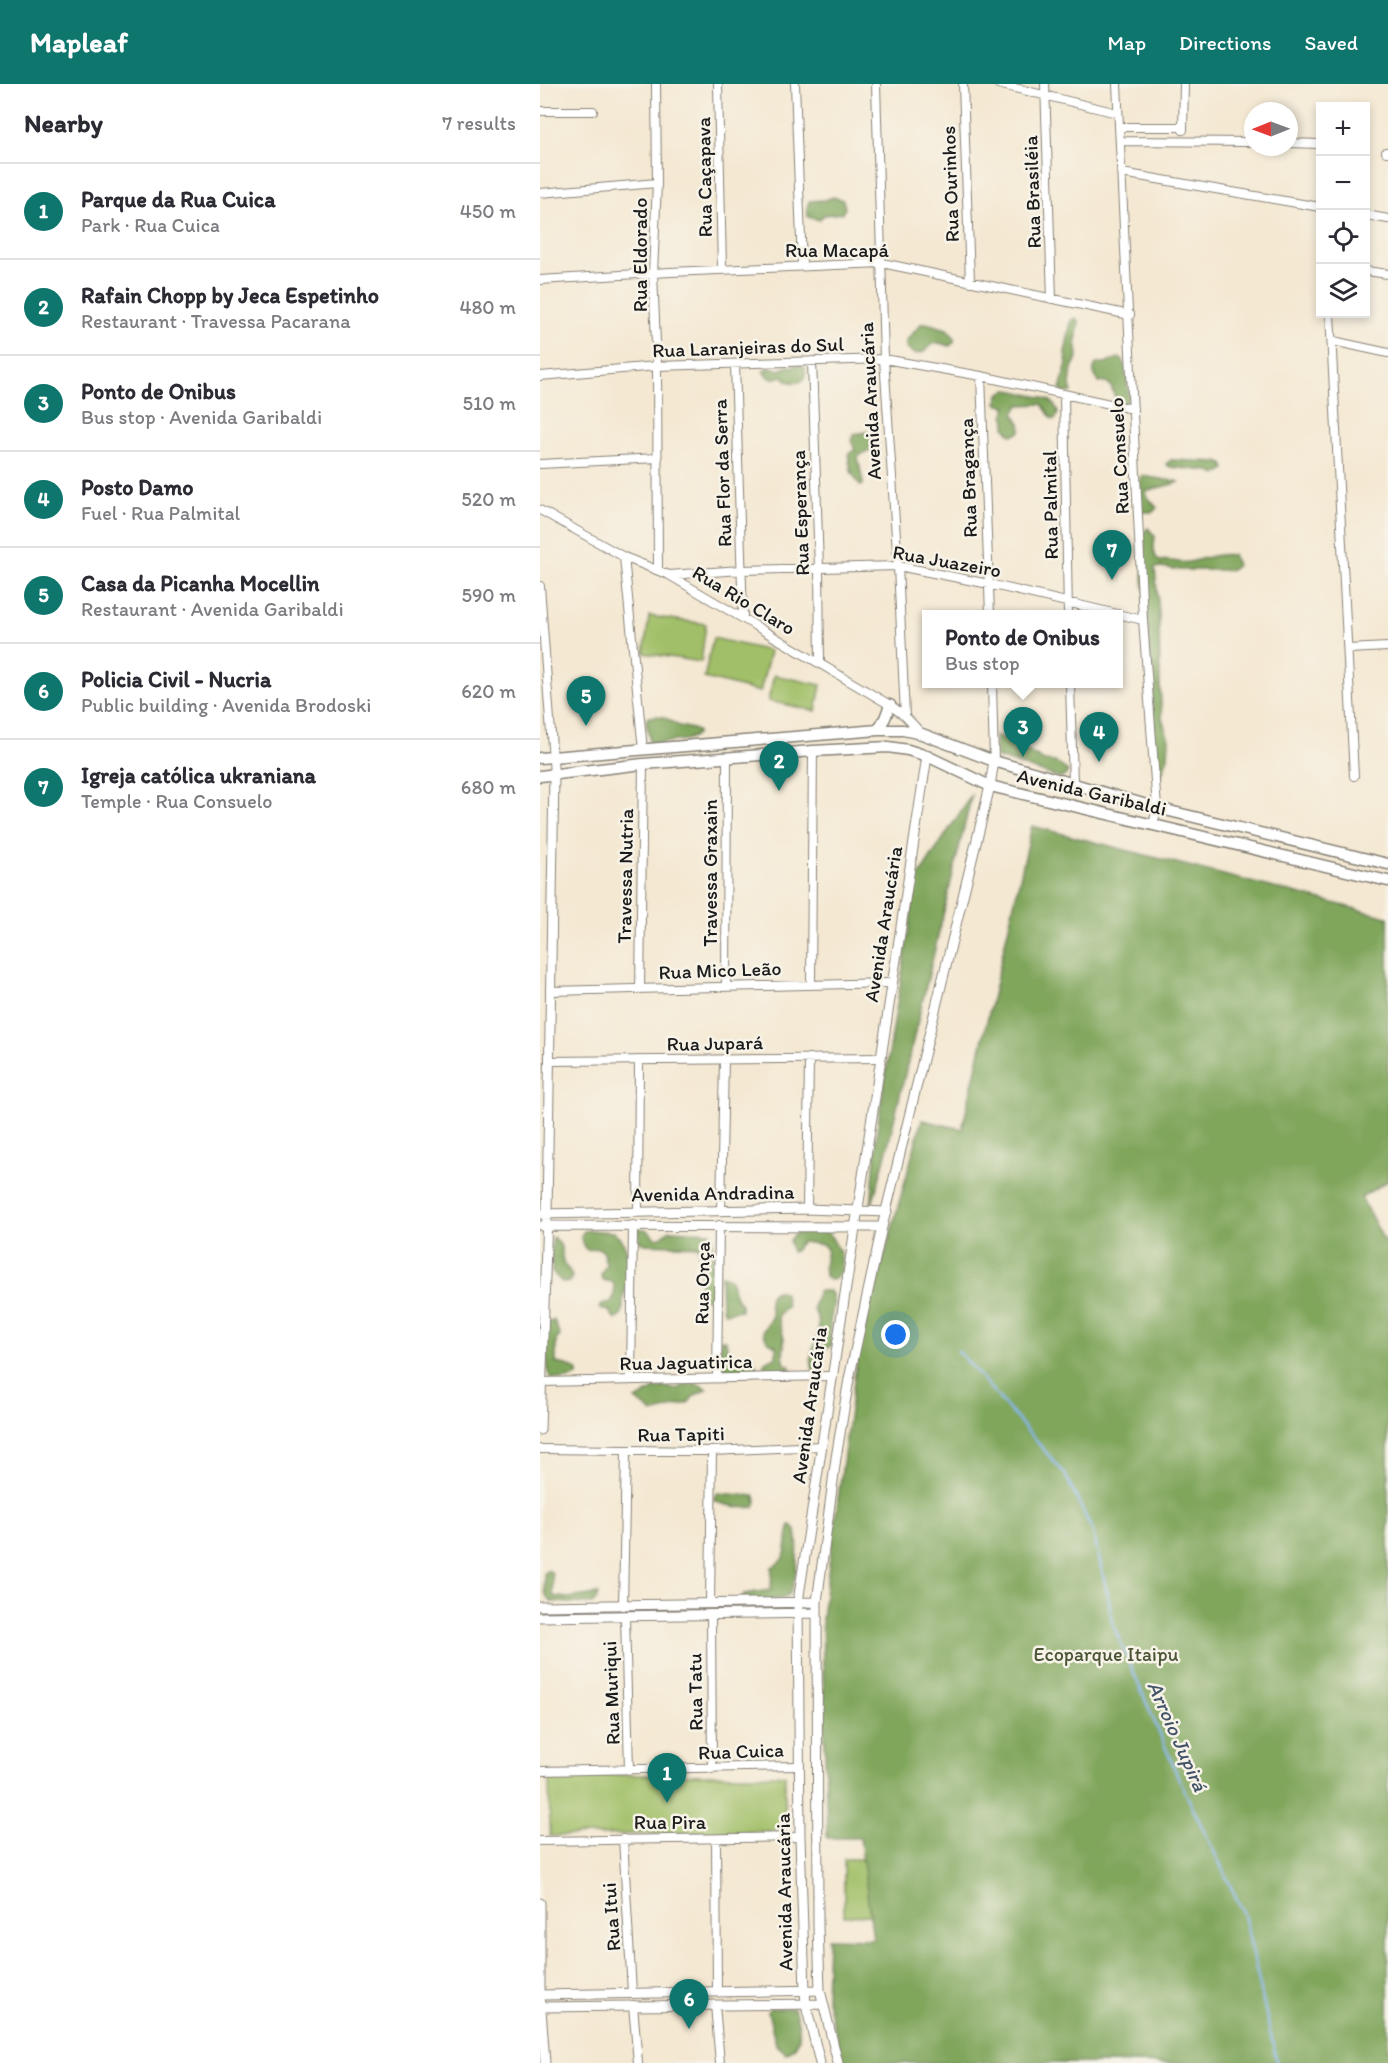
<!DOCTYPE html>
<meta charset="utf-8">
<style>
:root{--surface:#fff;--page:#f7f7f7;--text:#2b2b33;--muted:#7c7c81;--line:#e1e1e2;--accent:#0f766e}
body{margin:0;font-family:Itim,sans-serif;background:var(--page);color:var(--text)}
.controls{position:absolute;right:18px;top:18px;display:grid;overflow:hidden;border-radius:0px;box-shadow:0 3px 9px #0003}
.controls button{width:54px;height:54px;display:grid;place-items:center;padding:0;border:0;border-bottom:2px solid var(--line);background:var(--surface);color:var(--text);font:30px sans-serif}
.compass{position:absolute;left:704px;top:18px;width:54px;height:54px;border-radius:50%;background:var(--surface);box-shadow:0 3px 9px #0003;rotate:269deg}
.you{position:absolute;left:356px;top:1251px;width:21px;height:21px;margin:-15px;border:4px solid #fff;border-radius:50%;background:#1a73e8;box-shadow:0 0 0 9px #1a73e833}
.badge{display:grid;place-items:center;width:39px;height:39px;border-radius:50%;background:var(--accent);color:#fff;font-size:20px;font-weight:700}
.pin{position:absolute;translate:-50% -50px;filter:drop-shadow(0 2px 3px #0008)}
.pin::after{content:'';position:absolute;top:32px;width:21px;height:18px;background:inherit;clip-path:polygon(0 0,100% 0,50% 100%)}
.popup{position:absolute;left:382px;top:526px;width:201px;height:78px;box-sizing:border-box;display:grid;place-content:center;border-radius:0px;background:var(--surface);filter:drop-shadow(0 2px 4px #0005);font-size:20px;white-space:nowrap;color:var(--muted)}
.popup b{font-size:22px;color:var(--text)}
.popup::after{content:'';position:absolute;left:50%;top:100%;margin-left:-12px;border:12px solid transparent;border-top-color:var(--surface)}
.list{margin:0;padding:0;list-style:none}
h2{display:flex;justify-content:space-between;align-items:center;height:78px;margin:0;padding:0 24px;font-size:26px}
h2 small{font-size:20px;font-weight:400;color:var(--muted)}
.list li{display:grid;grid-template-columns:39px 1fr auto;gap:18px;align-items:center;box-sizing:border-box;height:96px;padding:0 24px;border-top:2px solid var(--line)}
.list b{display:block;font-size:22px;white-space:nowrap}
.list p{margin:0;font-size:20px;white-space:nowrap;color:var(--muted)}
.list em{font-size:20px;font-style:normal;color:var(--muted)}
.icon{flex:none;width:33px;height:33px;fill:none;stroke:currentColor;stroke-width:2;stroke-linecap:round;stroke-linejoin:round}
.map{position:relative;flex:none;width:848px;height:1979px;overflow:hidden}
header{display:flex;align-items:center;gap:36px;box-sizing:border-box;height:84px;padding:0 30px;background:var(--accent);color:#fff}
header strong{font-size:28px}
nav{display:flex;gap:33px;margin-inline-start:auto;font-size:21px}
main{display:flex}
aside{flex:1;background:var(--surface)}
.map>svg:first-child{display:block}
</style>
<header>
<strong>Mapleaf</strong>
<nav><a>Map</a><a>Directions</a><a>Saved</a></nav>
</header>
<main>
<aside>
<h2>Nearby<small>7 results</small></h2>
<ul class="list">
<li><span class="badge">1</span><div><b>Parque da Rua Cuica</b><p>Park · Rua Cuica</p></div><em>450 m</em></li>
<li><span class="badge">2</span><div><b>Rafain Chopp by Jeca Espetinho</b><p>Restaurant · Travessa Pacarana</p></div><em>480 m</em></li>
<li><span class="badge">3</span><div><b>Ponto de Onibus</b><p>Bus stop · Avenida Garibaldi</p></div><em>510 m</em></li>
<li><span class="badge">4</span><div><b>Posto Damo</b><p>Fuel · Rua Palmital</p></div><em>520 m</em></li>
<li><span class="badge">5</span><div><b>Casa da Picanha Mocellin</b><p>Restaurant · Avenida Garibaldi</p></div><em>590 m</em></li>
<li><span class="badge">6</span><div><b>Policia Civil - Nucria</b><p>Public building · Avenida Brodoski</p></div><em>620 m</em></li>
<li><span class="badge">7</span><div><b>Igreja católica ukraniana</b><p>Temple · Rua Consuelo</p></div><em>680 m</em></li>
</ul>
</aside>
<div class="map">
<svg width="848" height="1979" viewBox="0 0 848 1979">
<rect width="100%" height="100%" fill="#f7f3e8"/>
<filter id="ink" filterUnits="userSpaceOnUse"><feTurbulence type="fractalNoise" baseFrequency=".0167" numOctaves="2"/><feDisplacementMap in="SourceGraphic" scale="12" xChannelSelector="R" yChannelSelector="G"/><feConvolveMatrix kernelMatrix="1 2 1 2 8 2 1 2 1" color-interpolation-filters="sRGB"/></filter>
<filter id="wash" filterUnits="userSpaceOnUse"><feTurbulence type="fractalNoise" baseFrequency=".008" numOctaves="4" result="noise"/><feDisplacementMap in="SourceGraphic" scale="24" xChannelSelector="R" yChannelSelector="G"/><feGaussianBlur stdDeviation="1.35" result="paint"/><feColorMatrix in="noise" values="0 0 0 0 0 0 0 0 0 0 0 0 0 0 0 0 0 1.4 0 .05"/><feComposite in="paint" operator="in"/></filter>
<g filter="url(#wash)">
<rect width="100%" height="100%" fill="#f4e8d2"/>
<path fill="#a1bf67" stroke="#5e6e42" stroke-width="1.5" d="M109,532L166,540L161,578L104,569Z
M173,554L230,567L220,608L164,594Z
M234,591L281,601L276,627L228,617Z
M9,1691H245V1747L10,1752Z
M304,1775H333V1831L304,1832Z"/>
<path fill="#80a65c" stroke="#4e613c" stroke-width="1.5" d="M293,113L303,116L305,124L302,129L284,131L279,136L268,133L267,123L269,117L285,116Z
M535,234L539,237L536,257L538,272L532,284L530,301L532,308L524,309L520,305L527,279L525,269L531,237Z
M386,239L407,245L414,253V258L410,262C393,258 398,255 384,268L374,270L366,263V257L381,240Z
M579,274L583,276C587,289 587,300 589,313L585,320L577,319L570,300L559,298C554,291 551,286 557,279H565Z
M260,281L265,283C268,297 260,301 247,297L243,292L232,295L224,289V286L230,284L241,286L245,283Z
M466,306C475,306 482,309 491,311C503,314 515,314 518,329L515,335H512L502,320L479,321L474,330L480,339L481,346L477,350L471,351L465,343L466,337L464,330L467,322L459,321L457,319L459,310Z
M327,348L335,352L338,359L333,366L327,367L318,373L323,399V401L320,402L311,387L308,370L315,366L312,359L313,350Z
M631,376L678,378L683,380L685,385L676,391L669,387L630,383L626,380Z
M602,392L640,398L606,407L607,412L617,424L613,428H602C599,418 596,402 602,392Z
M608,444L615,452C614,461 612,470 619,477C630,475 640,480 649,478C663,475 677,469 693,471L697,481L693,485L688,486H640L621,483L615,484L619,529L620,603L622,634L629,655L628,673L620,695L616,686L610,601L613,585L609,566L606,511L603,499L604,448Z
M108,633C124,631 124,633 137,641C143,644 150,643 157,647V651L146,656L110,660L106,637Z
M455,652C462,656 468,653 475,655L476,660L504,677L515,678L528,687L525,692L520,694L456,673Z
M432,710L345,1074L331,1124L337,1045L377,795Z
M492,742L848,833V1097L821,1113L848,1164V1979H304L286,1913L288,1854L333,1855L320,1754H287L282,1533L318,1267L382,1036L422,1045Z
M99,1144L108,1146L115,1154L121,1153L130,1146L171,1148L173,1160V1212L167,1215L162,1214L159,1210L161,1184L158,1162L104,1160L99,1157Z
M49,1146L74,1148C89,1159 93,1185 88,1202C87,1205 85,1207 84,1210C81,1221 87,1230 75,1236L69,1227L59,1224L61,1220L71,1218C75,1212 75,1205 73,1198L62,1196L61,1190L66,1181L63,1167L58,1164L47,1166L43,1162L41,1152L44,1147Z
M277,1147L289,1149L301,1170L302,1187L295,1195L289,1196L285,1192L284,1182L287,1166L284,1161L263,1158L258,1161L256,1166L252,1168L249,1156L256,1149Z
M13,1153C26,1163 19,1168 24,1180C27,1185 31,1186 32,1193L29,1198L23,1199L12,1188L11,1166Z
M181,1191C199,1193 189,1211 201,1220V1226L185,1229L182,1225Z
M236,1207H241L245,1210L247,1223L238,1231C238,1240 243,1247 244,1255C245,1265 241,1270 245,1280L250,1282L249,1287C237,1287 232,1289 223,1281L226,1277L236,1273V1262L227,1257L223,1247L232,1232C230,1221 225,1212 236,1207Z
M278,1207H290C298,1219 290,1229 290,1242C290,1249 291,1255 291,1262L281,1266L278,1271L282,1281L280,1287L274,1288C263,1262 290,1251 273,1225Z
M14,1236L20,1252L16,1256V1279L27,1281L37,1287V1292C28,1297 20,1296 11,1294L8,1289L5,1241Z
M180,1255L186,1256L188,1272L191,1277L201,1278L211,1271L219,1287L208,1290L186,1285L180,1275Z
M148,1300H158L167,1305L154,1312L148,1319L113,1329L96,1316L114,1305L125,1303L136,1305Z
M177,1409L215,1412L216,1418L214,1423C202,1425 185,1421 174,1417V1413Z
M250,1441L255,1444C260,1456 258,1507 245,1513C237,1517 210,1516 202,1514L204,1510L231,1506L232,1483C253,1472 243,1460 250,1441Z
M8,1486L12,1489L13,1512L28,1514L58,1510L56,1516L52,1520L13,1518C2,1513 5,1500 4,1490Z
M230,1924H254C259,1940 266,1960 246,1969L236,1960L228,1928Z"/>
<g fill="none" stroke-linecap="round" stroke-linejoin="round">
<path stroke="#8abaf6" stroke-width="2" d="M418,1267L525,1390L553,1448L569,1517L572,1538L639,1695L704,1830L737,1979"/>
</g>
</g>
<g filter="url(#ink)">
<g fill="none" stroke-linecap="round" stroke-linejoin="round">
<g stroke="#888277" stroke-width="10">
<path id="minor" d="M116,0L117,99L113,190L117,282L118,486
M178,0L182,186
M255,0L262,182
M336,0L344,275L358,482L365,632
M423,0L430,198
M458,0L577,29
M505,0L512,215
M577,0L603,536L617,724L613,741
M0,27H53
M579,43H643
M643,46L644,0
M580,57L713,58
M749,59L780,60
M846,68H848
M582,89L780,123
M0,109L117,99
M826,131L848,135
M826,187L848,190
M0,196L130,188L342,179L590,231
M790,230L814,692
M793,257L848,269
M272,277L279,484L280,580
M195,280L203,534
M0,292L117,282L344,275L441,292L593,325
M441,292L450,530
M524,311L528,530
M0,380L118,374
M0,426L84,473L129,491L350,621L365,632L382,650
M84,473L103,666
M129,491L201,486L358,482L449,500L603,536
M0,502L14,690
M808,565L848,563
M452,600L454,677
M530,600L533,699
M271,900L273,667
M186,903L187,674
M100,905L103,680
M10,907L351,899
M9,977L341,974
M267,1125L269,974
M181,1127L184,975
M98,1128L99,976
M177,1294L179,1141
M91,1296L93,1141
M1,1298L291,1292
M0,1365L172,1367L282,1362
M170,1520L172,1367
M83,1522L86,1367
M171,1530L172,1685
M85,1532L89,1686
M0,1687L259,1682
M83,1755L92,1908
M176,1755L177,1907
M0,1757L260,1753
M93,1921L98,1979
M175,1921L180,1979"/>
</g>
<g stroke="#888277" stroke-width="11">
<path id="tertiary" d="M0,1130L267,1125L347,1128
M2,1142L342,1143
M0,1346L7,1130L14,690
M0,1522L277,1518
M0,1533L276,1529
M0,1819V1911L5,1979
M0,1911L280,1906
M0,1923L282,1920
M280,1979L266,1921L265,1907L260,1753L258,1518L387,672
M298,1979L280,1906L278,1841L277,1518L296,1374L309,1295L342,1143L450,702L454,677"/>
</g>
<g stroke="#888277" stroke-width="13">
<path id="secondary" d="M338,646L345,634L350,621
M0,674L338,646H363L382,650L454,677L617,724L848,780
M0,692L103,680L273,667L348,663L368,666L387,672L450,702L848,797"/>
</g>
<use href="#minor" stroke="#fff" stroke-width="8"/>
<use href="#tertiary" stroke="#fff" stroke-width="9"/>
<use href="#secondary" stroke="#fff" stroke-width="10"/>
</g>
</g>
<g text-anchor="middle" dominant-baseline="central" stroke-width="5" stroke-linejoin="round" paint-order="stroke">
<g font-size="20" fill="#1c1c1c" stroke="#f7f3e8">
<text transform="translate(164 93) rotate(-91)">Rua Caçapava</text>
<text transform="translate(410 100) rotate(-92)">Rua Ourinhos</text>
<text transform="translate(492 108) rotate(-92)">Rua Brasiléia</text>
<text x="297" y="166">Rua Macapá</text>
<text transform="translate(100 171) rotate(-90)">Rua Eldorado</text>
<text transform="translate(208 263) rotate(-2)">Rua Laranjeiras do Sul</text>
<text transform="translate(330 317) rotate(-93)">Avenida Araucária</text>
<text transform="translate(579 372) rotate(-93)">Rua Consuelo</text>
<text transform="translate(182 389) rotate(-92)">Rua Flor da Serra</text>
<text transform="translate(428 394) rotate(-92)">Rua Bragança</text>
<text transform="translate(510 421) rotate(-91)">Rua Palmital</text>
<text transform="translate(260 429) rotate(-92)">Rua Esperança</text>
<text transform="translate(407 477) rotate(10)">Rua Juazeiro</text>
<text transform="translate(204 516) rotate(31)">Rua Rio Claro</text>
<text transform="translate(552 708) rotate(13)">Avenida Garibaldi</text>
<text transform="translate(170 789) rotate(-90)">Travessa Graxain</text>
<text transform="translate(85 792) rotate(-89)">Travessa Nutria</text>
<text transform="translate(343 840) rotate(-81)">Avenida Araucária</text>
<text transform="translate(180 886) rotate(-2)">Rua Mico Leão</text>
<text transform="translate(175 959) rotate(-1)">Rua Jupará</text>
<text transform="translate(173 1109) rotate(-1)">Avenida Andradina</text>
<text transform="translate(162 1199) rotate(-89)">Rua Onça</text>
<text transform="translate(146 1278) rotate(-1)">Rua Jaguatirica</text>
<text transform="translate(269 1321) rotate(-82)">Avenida Araucária</text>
<text transform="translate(141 1350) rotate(-1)">Rua Tapiti</text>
<text transform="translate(155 1608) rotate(-91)">Rua Tatu</text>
<text transform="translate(71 1609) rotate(-92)">Rua Muriqui</text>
<text transform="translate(201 1667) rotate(-2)">Rua Cuica</text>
<text x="130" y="1738">Rua Pira</text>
<text transform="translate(244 1808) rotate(-91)">Avenida Araucária</text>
<text transform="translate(71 1833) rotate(-94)">Rua Itui</text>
</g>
<g font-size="20" fill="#4b5536" stroke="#f7f3e8">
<text x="566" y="1570">Ecoparque Itaipu</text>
</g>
<g font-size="21" font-style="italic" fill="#425368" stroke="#f7f3e8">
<text transform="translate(638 1652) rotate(66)">Arroio Jupirá</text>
</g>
</g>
</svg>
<div class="controls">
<button>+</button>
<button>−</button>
<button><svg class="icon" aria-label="locate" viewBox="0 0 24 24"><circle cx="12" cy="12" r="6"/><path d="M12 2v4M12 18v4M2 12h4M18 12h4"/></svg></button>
<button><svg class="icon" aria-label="layers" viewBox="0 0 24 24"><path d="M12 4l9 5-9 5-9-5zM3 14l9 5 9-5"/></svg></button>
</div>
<svg class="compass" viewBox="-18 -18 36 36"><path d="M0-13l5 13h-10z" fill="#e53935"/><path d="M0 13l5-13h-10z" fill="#7c7c81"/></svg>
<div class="you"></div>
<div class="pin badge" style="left:127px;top:1719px">1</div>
<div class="pin badge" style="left:239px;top:707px">2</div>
<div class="pin badge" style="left:483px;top:673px">3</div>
<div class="popup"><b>Ponto de Onibus</b>Bus stop</div>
<div class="pin badge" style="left:559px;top:678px">4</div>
<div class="pin badge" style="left:46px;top:642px">5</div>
<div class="pin badge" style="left:149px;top:1945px">6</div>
<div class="pin badge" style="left:572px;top:496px">7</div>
</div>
</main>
